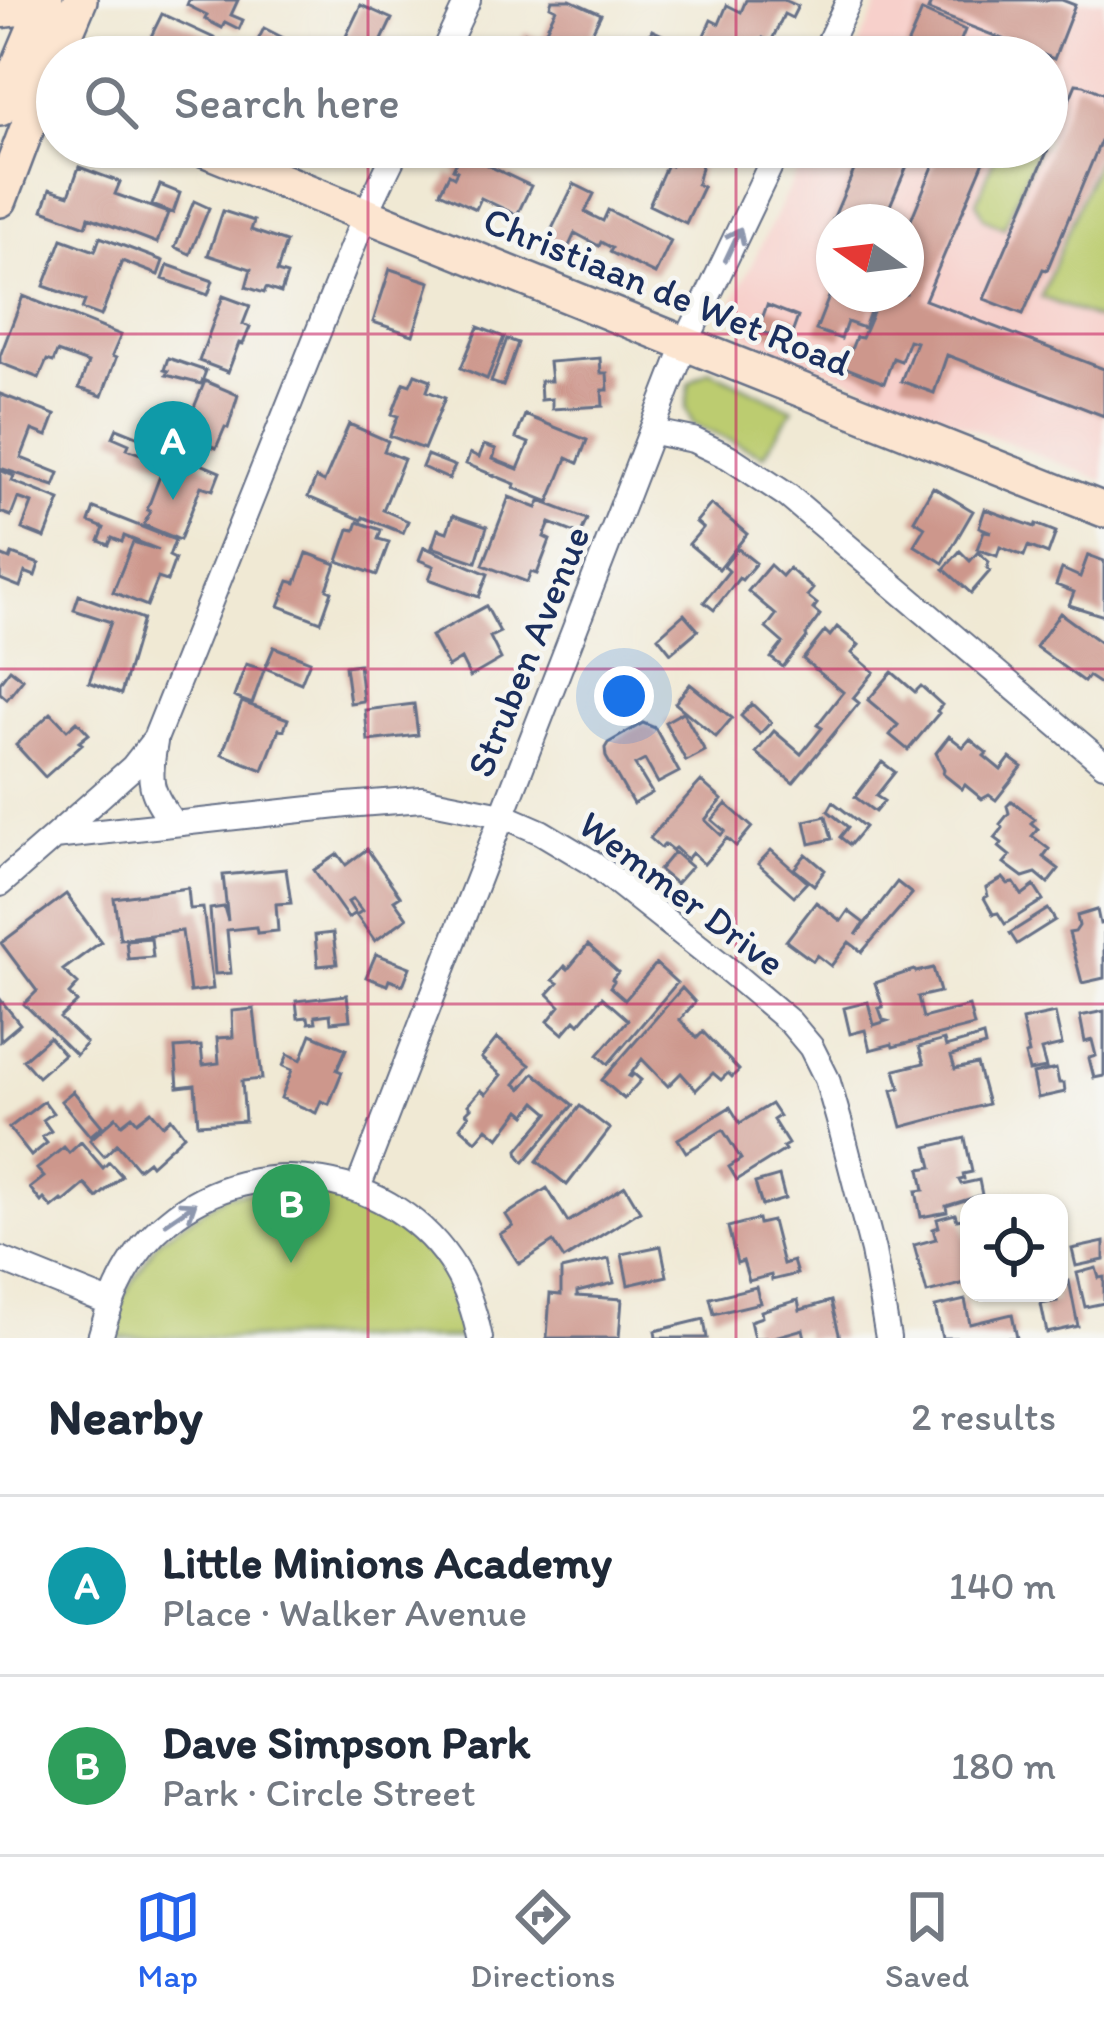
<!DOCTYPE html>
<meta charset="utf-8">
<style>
:root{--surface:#fff;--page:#f6f6f7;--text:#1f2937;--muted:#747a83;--line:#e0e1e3;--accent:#2563eb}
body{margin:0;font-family:Itim,sans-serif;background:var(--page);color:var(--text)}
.controls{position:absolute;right:36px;bottom:36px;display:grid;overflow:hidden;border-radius:24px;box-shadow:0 3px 9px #0004}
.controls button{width:108px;height:108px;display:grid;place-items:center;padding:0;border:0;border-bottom:3px solid var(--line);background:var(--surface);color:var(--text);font:60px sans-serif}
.compass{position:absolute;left:816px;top:204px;width:108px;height:108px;border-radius:50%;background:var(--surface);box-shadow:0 3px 9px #0004;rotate:284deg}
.you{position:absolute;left:624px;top:696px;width:42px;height:42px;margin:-30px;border:9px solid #fff;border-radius:50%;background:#1a73e8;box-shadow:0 0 0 18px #1a73e833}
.badge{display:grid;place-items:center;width:78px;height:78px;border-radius:50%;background:var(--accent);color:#fff;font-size:39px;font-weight:700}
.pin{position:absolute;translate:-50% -99px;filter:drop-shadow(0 3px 6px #0008)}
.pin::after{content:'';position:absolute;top:63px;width:42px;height:36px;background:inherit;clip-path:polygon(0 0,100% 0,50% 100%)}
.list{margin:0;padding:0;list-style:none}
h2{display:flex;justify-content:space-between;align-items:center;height:156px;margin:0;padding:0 48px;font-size:51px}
h2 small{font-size:39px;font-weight:400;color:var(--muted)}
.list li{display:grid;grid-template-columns:78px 1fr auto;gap:36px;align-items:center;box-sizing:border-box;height:180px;padding:0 48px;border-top:3px solid var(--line)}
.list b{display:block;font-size:45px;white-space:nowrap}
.list p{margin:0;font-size:39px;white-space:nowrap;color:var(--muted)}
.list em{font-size:39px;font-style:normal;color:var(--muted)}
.icon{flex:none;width:66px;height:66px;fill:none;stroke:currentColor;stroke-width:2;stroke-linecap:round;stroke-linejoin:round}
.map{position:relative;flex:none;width:1104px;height:1338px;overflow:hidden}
.search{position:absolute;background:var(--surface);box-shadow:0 3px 9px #0004;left:36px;right:36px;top:36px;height:132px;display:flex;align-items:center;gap:30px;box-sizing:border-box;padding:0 42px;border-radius:66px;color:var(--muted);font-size:45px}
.sheet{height:516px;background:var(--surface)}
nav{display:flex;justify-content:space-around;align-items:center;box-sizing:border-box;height:168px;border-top:3px solid var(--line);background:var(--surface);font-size:33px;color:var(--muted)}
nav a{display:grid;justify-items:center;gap:6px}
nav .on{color:var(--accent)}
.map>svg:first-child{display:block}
</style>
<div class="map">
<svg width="1104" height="1338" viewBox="0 0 1104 1338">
<rect width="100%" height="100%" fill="#f6f6f2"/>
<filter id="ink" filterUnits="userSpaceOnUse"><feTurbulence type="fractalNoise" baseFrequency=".00833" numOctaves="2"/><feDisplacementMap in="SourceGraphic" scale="24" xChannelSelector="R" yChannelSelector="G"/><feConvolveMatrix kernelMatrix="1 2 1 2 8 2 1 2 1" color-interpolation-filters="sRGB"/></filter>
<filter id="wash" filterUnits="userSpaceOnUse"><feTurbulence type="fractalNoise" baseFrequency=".004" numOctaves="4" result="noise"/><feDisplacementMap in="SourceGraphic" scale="48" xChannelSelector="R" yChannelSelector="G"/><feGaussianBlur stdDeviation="2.7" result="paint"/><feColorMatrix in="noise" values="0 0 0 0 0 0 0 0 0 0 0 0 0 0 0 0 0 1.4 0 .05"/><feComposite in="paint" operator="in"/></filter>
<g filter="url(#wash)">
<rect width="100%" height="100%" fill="#f0e9d4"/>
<path fill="#f7d0cb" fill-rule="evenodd" d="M881,0H1104V481L747,338L732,304L809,147H1047V57H853ZM834,222H906V294H834Z"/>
<path fill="#bccc6f" stroke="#6c7e66" stroke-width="3" d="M1104,142V322L1041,297Z
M998,147H1038L1004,228L984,218L977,202Z
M709,370L793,409L764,455L693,424L686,408L689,383Z
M306,1185L383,1209L442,1264L472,1338H108L116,1308L159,1239L226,1195Z"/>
<g id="blocks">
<path fill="#cd978c" d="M189,0H238L231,15L243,20L239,29L225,22L222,28L205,19L207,15L187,5Z
M552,0H570L601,14L580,57H513L525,32L541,40L556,9L550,6Z
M746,0H784L798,6L792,18L784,14L771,42L763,38L754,57H733L701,42L711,20L719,24L727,5L741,12Z
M932,0H1062L1075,5L1054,59L928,10Z
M361,5L392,19L374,57H336Z
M922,11L965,30L954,57H902Z
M162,14L216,39L211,49L229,57H199L200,53L188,48L184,57H141Z
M264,28L321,57H291L258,40Z
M652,30L669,38L660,57L643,49Z
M1076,84L1084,85L1104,94V133L1047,270L1043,269L1023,314L984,299Z
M469,147L494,149L487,165L531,186L517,215L481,198L476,209L440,192L449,174L454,177L457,171L453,169L459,156L463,159Z
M864,147H915L883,222H834V250L822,245Z
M941,147H990L925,300L1104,369V416L947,355L934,393L901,381L916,342L909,340L901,361L893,358L884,383L844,367L856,337L862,338L881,294H906V232Z
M677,151L702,163L697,184L703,187L686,223L649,205L667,164L671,166Z
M79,167L120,182L115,194L168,213L157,243L89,217L86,226L43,210L50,189L69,195Z
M574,184L594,194L585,212L603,221L608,210L671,241L655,274L610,252L612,248L601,242L599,246L575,233L564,257L543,247Z
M160,185L180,193L173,213L152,205Z
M194,201L209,208L190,254L175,247Z
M223,211L254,221L251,230L286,242L277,272L287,275L281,293L266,288L264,293L246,287L251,269L208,255Z
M100,237L163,261L158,275L122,261L101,316L82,309L85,301L44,286L62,239L95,251Z
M168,265L213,281L208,295L163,279Z
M390,269L430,282L413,335L373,322Z
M834,284V294H848L873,304L864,328L847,322L841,339L816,330Z
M23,296L121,335L112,356L116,358L102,396L79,388L88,363L57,352L53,362L47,360L39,378L0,363V356Z
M223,296L250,306L243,324L250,327L243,344L239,343L228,372L199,361Z
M767,305L798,317L789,342L758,330Z
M478,327L504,337L487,379L461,368Z
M507,339L518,343L503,386L491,382Z
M168,358L206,371L201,384L166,375L168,371L164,370Z
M600,358L601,373H607L608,390H602L603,406L552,409V399L541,400L540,381H551L549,362Z
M415,374L431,380L427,391L445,398L424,449L390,436L398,416L392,414L404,383L410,385Z
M205,381L238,395L228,428L225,427L216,448L183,434Z
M0,394L55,415L47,436L32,430L21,458L59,473L54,486L0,468Z
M525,415L587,440L578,463L567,458L549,502L514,488L515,484L466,464L470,453L479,457L484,445L496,449L493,459L518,469L529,443L516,438Z
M349,424L388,441L384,451L404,459L383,510L408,521L403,533L363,517L362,520L308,497L316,478L324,482Z
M117,428L179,453L174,467L127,449L129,444L113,437Z
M427,455L455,466L449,479L422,467Z
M182,456L220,472L213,490L201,486L180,540L144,525L150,511L147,510L163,468L175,473Z
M0,470L14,476L12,481L60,500L45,538L22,529L32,503L18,498L11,516L0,512Z
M933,487L973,511L943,563L914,545L925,527L914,520Z
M509,497L537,508L540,501L587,519L580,535L550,523L544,537L550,540L537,574L531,572L527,582L483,565Z
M711,504L747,534L719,569L689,544L703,528L696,522Z
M94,508L175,540L169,556L175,559L167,581L158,578L147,606L113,592L133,542L159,550L124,536L122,542L112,538L109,545L99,541L104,528L89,522Z
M985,509L1035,527L1036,524L1056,532L1048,554L1028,546L1024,556L1000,547L997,556L977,549L984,531L991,532L979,527Z
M453,515L487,527L476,562L432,547L438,529L447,532Z
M358,522L381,530L378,539L389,542L377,575L338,561L349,529L355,530Z
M424,547L488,574L479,597L429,579L434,566L419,560Z
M737,548L756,563L742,580L739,578L714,610L704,602L729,571L724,566Z
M960,551L970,561L978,552L989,562L987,568L990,571L971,593L944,569Z
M307,553L336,564L327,589L332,591L321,622L279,606L289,581L296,583Z
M12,554L39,564L35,576L25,572L20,587L0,579V555L10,559Z
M1088,555L1104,561V616L1069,605L1074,592L1056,585L1062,569L1080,577Z
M770,565L782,576L789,568L813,589L807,596L817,604L813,609L820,615L806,635L807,637L783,667L771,658L783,643L766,628L776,615L748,591Z
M79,595L143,619L121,694L89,682L111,622L74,610Z
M486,606L500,632L490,637L501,659L470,677L461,659L448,667L431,636Z
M1060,613L1104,645V679L1100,684L1088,676L1084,682L1036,647Z
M684,614L698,630L671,653L658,637Z
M837,627L859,645L852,653L874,672L853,698L859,703L793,783L756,753L774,731L801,754L822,728L817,725L843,692L803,659L825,631L830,636Z
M274,647L310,661L301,683L265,668Z
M246,664L264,670L252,704L234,697Z
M359,664L363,701L350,703L345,666Z
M10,669L23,679L7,699L0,693V682Z
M892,672L915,692L921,686L942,705L937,711L939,713L908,750L890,735L898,725L868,700Z
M690,684L732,718L716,737L675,703Z
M242,702L288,719L284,730L279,729L263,770L222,754Z
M414,704L418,735L368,741L365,710Z
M752,704L771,722L760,734L741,716Z
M683,712L705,751L686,761L665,722Z
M51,713L67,730L77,721L89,734L79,742L82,744L45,777L16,745Z
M643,723L655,728L679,772L658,783L645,760L635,765L652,793L633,804L606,757L605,748L608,743Z
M949,736L963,747L970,739L987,753L984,756L1001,770L1010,758L1022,767L996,800L989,795L982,799L965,785L962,789L943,774L944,769L936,753Z
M882,762L895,772L876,796L884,801L875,812L855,797Z
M701,781L722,800L705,820L721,835L725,831L712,820L726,804L752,827L736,846L727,838L704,864L692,853L687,859L675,848L672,850L665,844L661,848L650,838Z
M1012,801L1035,819L1031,823L1038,829L1032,836L1049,849L1043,857L1059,869L1048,883L1036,873L1023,877L1004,863L1010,856L999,847L1002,843L995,838L1003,828L1000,824L1009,813L1007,806Z
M833,802L865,827L850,845L840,837L848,827L828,811Z
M826,816L832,839L810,844L805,821Z
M367,849L400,896L394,900L407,918L375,941L356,915L362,911L353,899L348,902L355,913L348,918L314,870L338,854L346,865Z
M771,850L807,882L794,896L758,864Z
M674,852L691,867L676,884L659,870Z
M806,854L825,870L814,885L794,869Z
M286,869L291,903L276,904L278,931L257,933L256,927L227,930L231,973L215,974L210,909L224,907L228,921L223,875Z
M1003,878L1008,884L1014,883L1022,895L1034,886L1043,900L1005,924L998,913L993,914L984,898L988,896L986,888Z
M897,882L912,894L862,952L849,942L831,966L817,955L813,961L786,941L816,902L841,921L848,911L864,923L856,935Z
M188,888L190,909L203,908L213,989L190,992L182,931L120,939L114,898Z
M66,894L101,942L63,970L78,984L69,994L77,1002L60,1018L86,1043L76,1055L24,1004L37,991L1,943Z
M1048,909L1055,920L1017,944L1010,933Z
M1097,910L1100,924L1104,923V978L1082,983L1069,933L1075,932L1079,926L1077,916Z
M333,933L337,964L318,966L315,935Z
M151,938L153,957L128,959L126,940Z
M588,945L618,972L612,979L614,981L610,987L625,1000L656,964L677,983L608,1064L598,1055L628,1020L602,997L579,1024L575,1020L563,1034L548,1021L560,1006L548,994L558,983L553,980L565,966L568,969Z
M376,954L410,967L403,985L389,980L387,985L366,977Z
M933,968L940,992L918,997L923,1018L969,1006L974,1026L893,1047L892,1044L870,1050L865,1030L850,1034L844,1008L868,1002L874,1025L887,1021L883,1020L879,1008L883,1007L875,983L914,970L916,972Z
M682,988L695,1002L680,1020L697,1038L703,1032L739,1070L732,1077L728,1073L721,1080L713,1073L696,1090L681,1073L668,1086L642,1059L629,1076L631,1077L634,1074L641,1080L624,1099L602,1080Z
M347,995L350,1020L331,1022L330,1014L315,1016L316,1022L309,1023L308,1017L298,1018L296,1001Z
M0,999L20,1024L0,1041Z
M254,1009L262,1079L242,1081L245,1121L198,1124L195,1085L178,1087L175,1048L201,1046L203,1065L219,1063L217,1038L233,1037L232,1011Z
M1104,1011V1076L1094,1078L1089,1058L1096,1056L1092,1040L1085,1042L1080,1016Z
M1055,1013L1062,1045L1041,1050L1046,1068L1029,1071L1025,1055L1029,1054L1022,1020Z
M311,1034L346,1049L337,1070L342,1072L329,1104L321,1101L316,1113L281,1098L292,1070L283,1066L288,1054L301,1060Z
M983,1036L985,1046L951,1056L955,1069L977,1064L988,1104L902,1127L892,1090L900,1088L895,1070L924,1063L919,1047L944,1040L946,1047Z
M49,1037L64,1054L38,1077L23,1060Z
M497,1038L530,1065L515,1084L521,1089L534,1073L573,1105L524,1162L519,1156L518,1150L549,1113L536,1102L526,1115L520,1110L499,1138L487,1128L476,1141L460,1127L469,1115L466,1113L471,1108L468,1105L481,1090L486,1094L501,1075L481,1058Z
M1056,1069L1059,1083H1064L1065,1092L1038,1098L1033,1074Z
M73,1091L102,1126L90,1136L61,1101Z
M44,1101L53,1113L43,1120L51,1131L42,1137L47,1143L31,1156L9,1128Z
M771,1104L779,1116L773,1120L788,1144L783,1147L785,1150L737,1180L729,1167L741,1159L723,1130L686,1152L678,1139L730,1107L740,1123Z
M580,1106L610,1129L567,1185L537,1161Z
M151,1111L163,1125L171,1118L184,1135L151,1165L148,1161L138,1169L117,1144L104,1156L90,1140L116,1117L122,1124L132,1116L137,1122Z
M965,1138L972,1172L963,1174L964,1179L959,1180L961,1184L979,1180L982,1195L946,1206L947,1212L921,1217L916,1191L924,1190L920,1169L932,1167L927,1147Z
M81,1142L103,1168L109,1162L122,1176L97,1198L85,1184L64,1202L62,1200L52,1208L44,1199L41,1202L30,1188L44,1177L37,1169L64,1147L69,1153Z
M779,1176L785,1199L762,1206L755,1183Z
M625,1186L640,1211L564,1259L553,1242L519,1264L500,1234L513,1226L506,1215L547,1188L568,1222Z
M955,1214L957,1220L962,1219L969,1245V1282L927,1293L914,1245L936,1239L933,1229L939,1227L937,1219Z
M758,1219L759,1224L772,1221L783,1264L793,1261L797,1274L772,1280L771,1275L749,1281L743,1261L737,1263L728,1227Z
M1104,1242V1260L1076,1266L1072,1249Z
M661,1246L667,1276L628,1285L622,1254Z
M609,1259L614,1283L577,1292V1296L622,1299L619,1338H547L550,1294L561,1295V1270Z
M1096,1268L1099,1278L1104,1277V1303L1085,1307L1077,1273Z
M1069,1281L1078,1326L1047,1333L1041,1304L1057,1301L1055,1293H1059V1283Z
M756,1287L760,1303L714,1314L710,1298Z
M798,1300L800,1310L831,1301L840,1338H805L803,1329L771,1338H754L750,1321L762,1317L761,1311Z
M965,1300L970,1324L1012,1314L1017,1338H942L935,1307Z
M704,1319L707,1338H656L655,1331Z"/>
</g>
</g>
<g filter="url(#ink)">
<use href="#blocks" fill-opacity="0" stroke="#667087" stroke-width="3"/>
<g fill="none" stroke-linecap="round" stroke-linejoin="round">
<g stroke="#667087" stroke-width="28">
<path id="street" d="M441,57L468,0
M822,57L849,0
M654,432L693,440L729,457L788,496L1104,764
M155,742C148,782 149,791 174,824
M54,837L133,767L155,739L365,215L398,147
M0,884L54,837L347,805L422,799L502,815L541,832L593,863L732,973L790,1022L811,1047L827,1079L840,1124L873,1251L888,1338
M358,1188L686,342L779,147
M0,1259L109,1303
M100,1338C112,1294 131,1251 168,1221C256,1148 396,1171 455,1269C468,1291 475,1314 480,1338"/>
</g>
<g stroke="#667087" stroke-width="38">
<path id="secondary" d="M0,11L23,8L41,0
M0,109L46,0
M198,147C500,269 801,391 1104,510
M0,200L35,107L80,0"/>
</g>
<use href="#street" stroke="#fff" stroke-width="24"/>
<use href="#secondary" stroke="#fce5d0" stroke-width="33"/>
</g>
<defs><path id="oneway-shaft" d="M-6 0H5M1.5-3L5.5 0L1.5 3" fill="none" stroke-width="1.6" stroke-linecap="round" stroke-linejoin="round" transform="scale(3)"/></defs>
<g stroke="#8d97ae">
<use href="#oneway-shaft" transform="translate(733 244) rotate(-65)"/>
<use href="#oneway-shaft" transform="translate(181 1213) rotate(-34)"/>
</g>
</g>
<path fill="none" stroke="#c2185b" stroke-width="3" stroke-opacity="0.55" d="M368,0V57M736,0V57M368,147V1338M736,147V1338M0,334H1104M0,669H1104M0,1004H1104"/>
<g text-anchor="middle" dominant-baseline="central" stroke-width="9" stroke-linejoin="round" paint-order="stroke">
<g font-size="39" fill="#1b2f5e" stroke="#f6f6f2">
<text transform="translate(667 291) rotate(22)">Christiaan de Wet Road</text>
<text transform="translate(528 651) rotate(-68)">Struben Avenue</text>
<text transform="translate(682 893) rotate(37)">Wemmer Drive</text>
</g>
</g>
</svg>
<div class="controls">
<button><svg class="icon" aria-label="locate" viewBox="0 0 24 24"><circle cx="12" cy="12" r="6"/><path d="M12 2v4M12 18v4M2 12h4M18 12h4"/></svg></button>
</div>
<svg class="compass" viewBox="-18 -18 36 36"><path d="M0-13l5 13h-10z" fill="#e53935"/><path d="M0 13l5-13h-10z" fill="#747a83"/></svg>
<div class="you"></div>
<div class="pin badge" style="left:173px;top:500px;background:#0f9aa8">A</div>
<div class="pin badge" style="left:291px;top:1263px;background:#2e9e5b">B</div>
<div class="search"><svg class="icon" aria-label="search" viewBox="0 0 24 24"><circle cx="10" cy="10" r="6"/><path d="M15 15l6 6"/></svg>Search here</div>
</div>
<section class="sheet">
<h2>Nearby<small>2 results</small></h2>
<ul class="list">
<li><span class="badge" style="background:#0f9aa8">A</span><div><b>Little Minions Academy</b><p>Place · Walker Avenue</p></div><em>140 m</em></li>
<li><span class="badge" style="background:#2e9e5b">B</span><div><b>Dave Simpson Park</b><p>Park · Circle Street</p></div><em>180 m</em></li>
</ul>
</section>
<nav>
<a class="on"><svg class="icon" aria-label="map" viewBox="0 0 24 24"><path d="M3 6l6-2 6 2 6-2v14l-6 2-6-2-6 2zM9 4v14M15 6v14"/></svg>Map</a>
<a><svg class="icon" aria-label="directions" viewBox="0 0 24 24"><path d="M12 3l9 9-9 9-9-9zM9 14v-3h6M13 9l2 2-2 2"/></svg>Directions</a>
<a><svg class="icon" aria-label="saved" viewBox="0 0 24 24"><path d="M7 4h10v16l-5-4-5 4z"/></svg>Saved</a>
</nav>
